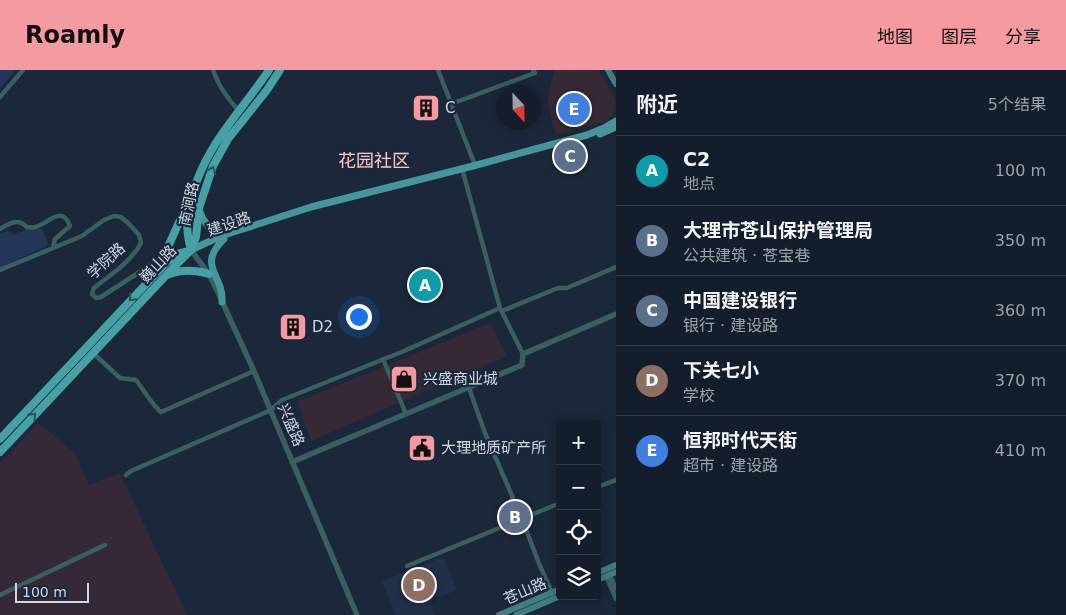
<!DOCTYPE html>
<html lang="zh">
<meta charset="utf-8">
<style>
:root{--surface:#141d2c;--page:#212a38;--text:#f1f3f6;--muted:#9da2a9;--line:#333b48;--accent:#f49aa0}
body{margin:0;font-family:"DejaVu Sans","Noto Sans SC",sans-serif;background:var(--page);color:var(--text)}
.controls{position:absolute;right:15px;bottom:15px;display:grid;overflow:hidden;border-radius:5px;box-shadow:0 2px 12px #0003}
.controls button{width:45px;height:45px;display:grid;place-items:center;padding:0;border:0;border-bottom:1px solid var(--line);background:var(--surface);color:var(--text);font:25px sans-serif}
.compass{position:absolute;left:496px;top:15px;width:45px;height:45px;border-radius:50%;background:var(--surface);box-shadow:0 2px 12px #0003;rotate:158deg}
.scale{position:absolute;left:15px;bottom:12px;width:74px;box-sizing:border-box;padding-left:5px;border:2px solid #cfd7e4;border-top:0;font-size:14px;line-height:18px;white-space:nowrap;color:#cfd7e4;-webkit-text-stroke:4px #1b273a;paint-order:stroke}
.you{position:absolute;left:358px;top:246px;width:18px;height:18px;margin:-12px;border:4px solid #fff;border-radius:50%;background:#1a73e8;box-shadow:0 0 0 8px #1a73e833}
.badge{display:grid;place-items:center;width:32px;height:32px;border-radius:50%;background:var(--accent);color:#fff;font-size:16px;font-weight:700}
.pin{position:absolute;translate:-50% -50%;border:2px solid #fff;box-shadow:0 1px 5px #0006}
.list{margin:0;padding:0;list-style:none}
h2{display:flex;justify-content:space-between;align-items:center;height:65px;margin:0;padding:0 20px;font-size:21px}
h2 small{font-size:16px;font-weight:400;color:var(--muted)}
.list li{display:grid;grid-template-columns:32px 1fr auto;gap:15px;align-items:center;box-sizing:border-box;height:70px;padding:0 20px;border-top:1px solid var(--line)}
.list b{display:block;font-size:19px;white-space:nowrap}
.list p{margin:0;font-size:16px;white-space:nowrap;color:var(--muted)}
.list em{font-size:16px;font-style:normal;color:var(--muted)}
.icon{flex:none;width:28px;height:28px;fill:none;stroke:currentColor;stroke-width:2;stroke-linecap:round;stroke-linejoin:round}
.map{position:relative;flex:none;width:616px;height:545px;overflow:hidden}
header{display:flex;align-items:center;gap:30px;box-sizing:border-box;height:70px;padding:0 25px;background:var(--accent);color:#111}
header strong{font-size:24px}
nav{display:flex;gap:28px;margin-inline-start:auto;font-size:18px}
main{display:flex}
aside{flex:1;background:var(--surface)}
.map>svg:first-child{display:block}
</style>
<header>
<strong>Roamly</strong>
<nav><a>地图</a><a>图层</a><a>分享</a></nav>
</header>
<main>
<div class="map">
<svg width="616" height="545" viewBox="0 0 616 545">
<rect width="100%" height="100%" fill="#1b273a"/>
<path fill="#362936" d="M554,0H599L615,28L616,39L613,45L608,51L556,65L547,32Z
M490,253L507,286L311,371L297,332Z"/>
<path fill="#352937" d="M38,353L74,382L89,415L120,403L187,545H0V393Z"/>
<path fill="#212f48" d="M443,487L457,520L430,531L435,545H395L382,511Z"/>
<path fill="#223659" d="M0,0H16L0,18Z
M27,159H43L48,175L4,196L0,197V164L8,161L15,165Z"/>
<g fill="none" stroke-linecap="round" stroke-linejoin="round">
<path stroke="#3a5f60" stroke-width="4.5" d="M213,0C218,15 228,29 238,40
M438,0L475,95
M0,27L23,0
M451,34L535,3L533,0
M0,159C10,153 17,148 27,157C30,157 33,158 35,157C48,154 62,134 70,156L55,169L53,178
M0,200L82,166L104,150L114,146L121,147L128,153L139,165L141,173C131,192 110,205 94,218L92,224L96,228L101,227L152,194L153,195L154,205
M501,240L523,284
M502,241L558,218H567L616,197
M93,283L120,308L136,310C142,318 154,337 161,342L254,301
M383,289L406,344
M469,318L485,363L522,449L540,496L553,525
M126,405L131,401L271,340L282,330L404,281L500,238L463,102
M597,417L616,410
M407,496L560,433
M610,505L616,519
M606,506L616,529
M0,525L105,475"/>
<path stroke="#3a5f60" stroke-width="5.5" d="M191,180L208,203L214,214L254,301L357,545
M292,392L522,295L523,284L616,244"/>
<path stroke="#417e80" stroke-width="6" d="M608,0L616,14
M597,503L616,495
M597,510L616,502
M499,545L560,519
M516,545L560,526"/>
<path stroke="#459699" stroke-width="7" d="M600,64L616,57
M199,140C203,151 209,160 221,166
M191,180L221,166L311,137L473,96L587,65L604,58L616,51
M222,232C224,205 196,196 224,169"/>
<path stroke="#46a1a4" stroke-width="8" d="M191,180L196,167L199,138L213,96L228,69L267,20L280,0
M191,180C184,155 187,137 196,113C213,67 243,39 269,0
M159,197L185,139
M167,205C181,199 195,200 209,204
M0,369L166,193L177,184L189,181
M0,382L172,199L191,180"/>
</g>
<defs><path id="oneway-chevron" d="M-2-3.5L2.5 0L-2 3.5" fill="none" stroke-width="1.6" stroke-linecap="round" stroke-linejoin="round" transform="scale(1.25)"/></defs>
<g stroke="#2a525f">
<use href="#oneway-chevron" transform="translate(212 100) rotate(-68)"/>
<use href="#oneway-chevron" transform="translate(132 228) rotate(133)"/>
<use href="#oneway-chevron" transform="translate(33 346) rotate(-47)"/>
</g>
<defs>
<g id="building-square" transform="scale(1.4375)"><rect x="-9" y="-9" width="18" height="18" rx="4" fill="#f49aa0" stroke="#1b273a"/><path d="M-4-6H4V6H1V3H-1V6H-4ZM-2.5-4.3h1.7v1.8h-1.7ZM.8-4.3h1.7v1.8H.8ZM-2.5-1h1.7V.8h-1.7ZM.8-1h1.7V.8H.8Z" fill="#111"/></g>
<g id="shop-square" transform="scale(1.4375)"><rect x="-9" y="-9" width="18" height="18" rx="4" fill="#f49aa0" stroke="#1b273a"/><path d="M-5-2.5h2.3a2.7 3.5 0 0 1 5.4 0H5L5.5 6h-11ZM-1.5-2.5h3a1.5 2.3 0 0 0-3 0Z" fill="#111"/></g>
<g id="civic-square" transform="scale(1.4375)"><rect x="-9" y="-9" width="18" height="18" rx="4" fill="#f49aa0" stroke="#1b273a"/><path d="M-.6-6.5H3V-4.5H.6V-3L4-1V1h2V6H-6V1h2V-1L-.6-3ZM-1.2 2.5V6h2.4V2.5Z" fill="#111"/></g>
</defs>
<g fill-rule="evenodd">
<use href="#building-square" x="426" y="38"/>
<use href="#building-square" x="293" y="257"/>
<use href="#shop-square" x="404" y="309"/>
<use href="#civic-square" x="422" y="378"/>
</g>
<g text-anchor="middle" dominant-baseline="central" stroke-width="4.5" stroke-linejoin="round" paint-order="stroke">
<g font-size="15" fill="#cfd7e4" stroke="#1b273a" text-anchor="start">
<text x="445" y="38">C</text>
<text x="312" y="257">D2</text>
<text x="423" y="309">兴盛商业城</text>
<text x="441" y="378">大理地质矿产所</text>
</g>
<g font-size="15" fill="#cfd7e4" stroke="#1b273a">
<text transform="translate(189 134) rotate(-78)">南涧路</text>
<text transform="translate(229 154) rotate(-19)">建设路</text>
<text transform="translate(106 191) rotate(-43)">学院路</text>
<text transform="translate(158 194) rotate(-46)">巍山路</text>
<text transform="translate(291 355) rotate(67)">兴盛路</text>
<text transform="translate(525 521) rotate(-23)">苍山路</text>
</g>
<g font-size="18" fill="#fac5c8" stroke="#1b273a">
<text x="374" y="90">花园社区</text>
</g>
</g>
</svg>
<div class="controls">
<button>+</button>
<button>−</button>
<button><svg class="icon" aria-label="locate" viewBox="0 0 24 24"><circle cx="12" cy="12" r="6"/><path d="M12 2v4M12 18v4M2 12h4M18 12h4"/></svg></button>
<button><svg class="icon" aria-label="layers" viewBox="0 0 24 24"><path d="M12 4l9 5-9 5-9-5zM3 14l9 5 9-5"/></svg></button>
</div>
<svg class="compass" viewBox="-18 -18 36 36"><path d="M0-13l5 13h-10z" fill="#e53935"/><path d="M0 13l5-13h-10z" fill="#9da2a9"/></svg>
<div class="scale">100 m</div>
<div class="you"></div>
<div class="pin badge" style="left:425px;top:215px;background:#0f9aa8">A</div>
<div class="pin badge" style="left:515px;top:447px;background:#5c6f8a">B</div>
<div class="pin badge" style="left:570px;top:86px;background:#5c6f8a">C</div>
<div class="pin badge" style="left:419px;top:515px;background:#8d6e63">D</div>
<div class="pin badge" style="left:574px;top:39px;background:#3f7fe0">E</div>
</div>
<aside>
<h2>附近<small>5个结果</small></h2>
<ul class="list">
<li><span class="badge" style="background:#0f9aa8">A</span><div><b>C2</b><p>地点</p></div><em>100 m</em></li>
<li><span class="badge" style="background:#5c6f8a">B</span><div><b>大理市苍山保护管理局</b><p>公共建筑 · 苍宝巷</p></div><em>350 m</em></li>
<li><span class="badge" style="background:#5c6f8a">C</span><div><b>中国建设银行</b><p>银行 · 建设路</p></div><em>360 m</em></li>
<li><span class="badge" style="background:#8d6e63">D</span><div><b>下关七小</b><p>学校</p></div><em>370 m</em></li>
<li><span class="badge" style="background:#3f7fe0">E</span><div><b>恒邦时代天街</b><p>超市 · 建设路</p></div><em>410 m</em></li>
</ul>
</aside>
</main>
